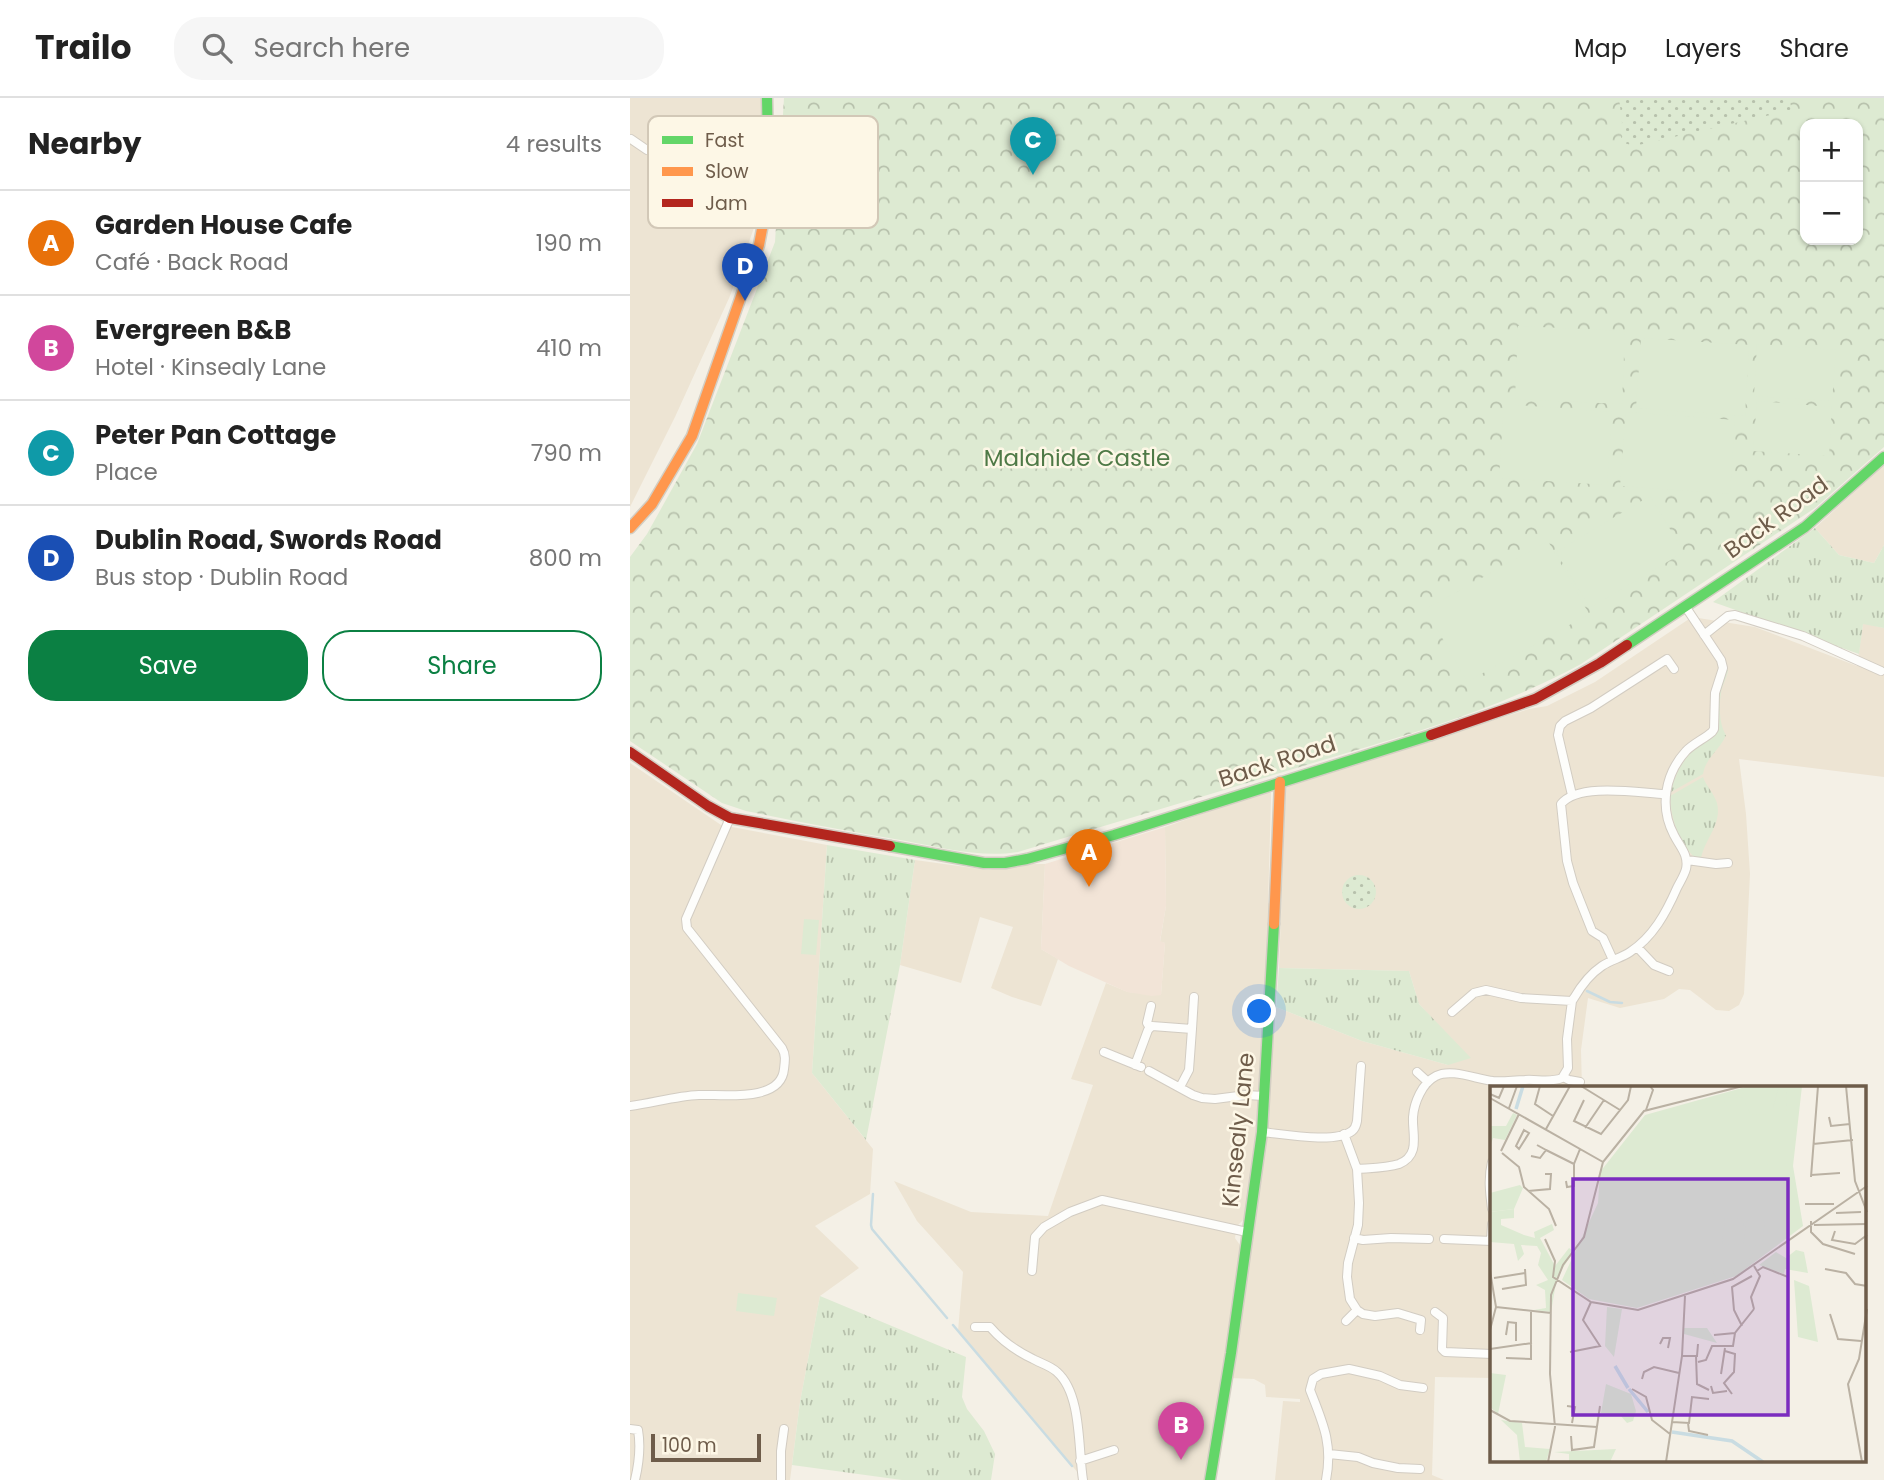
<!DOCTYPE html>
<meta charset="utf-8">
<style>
:root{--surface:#fff;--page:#f6f6f6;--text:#222;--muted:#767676;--line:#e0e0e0;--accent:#0b8043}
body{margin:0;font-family:Poppins,sans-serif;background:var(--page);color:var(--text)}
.controls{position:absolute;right:21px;top:21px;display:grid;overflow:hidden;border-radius:14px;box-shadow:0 2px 5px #0004}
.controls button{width:63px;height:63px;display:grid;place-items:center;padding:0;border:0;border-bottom:2px solid var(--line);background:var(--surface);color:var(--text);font:35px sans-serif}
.scale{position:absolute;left:21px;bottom:18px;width:110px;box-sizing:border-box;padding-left:7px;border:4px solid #6e5c4a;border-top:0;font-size:19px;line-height:24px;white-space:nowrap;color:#6e5c4a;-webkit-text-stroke:5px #fdf7e6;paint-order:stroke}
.you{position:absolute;left:630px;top:914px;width:24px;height:24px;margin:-18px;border:5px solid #fff;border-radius:50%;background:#1a73e8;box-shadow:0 0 0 10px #1a73e833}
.badge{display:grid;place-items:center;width:46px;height:46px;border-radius:50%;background:var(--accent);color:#fff;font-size:23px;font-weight:700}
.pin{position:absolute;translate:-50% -58px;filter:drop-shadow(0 2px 4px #0008)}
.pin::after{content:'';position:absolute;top:37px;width:24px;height:21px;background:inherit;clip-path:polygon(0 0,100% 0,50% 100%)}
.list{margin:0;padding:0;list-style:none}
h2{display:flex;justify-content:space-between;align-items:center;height:91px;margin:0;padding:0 28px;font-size:30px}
h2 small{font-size:23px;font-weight:400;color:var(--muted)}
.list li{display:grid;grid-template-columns:46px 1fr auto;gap:21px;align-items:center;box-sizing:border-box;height:105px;padding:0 28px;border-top:2px solid var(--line)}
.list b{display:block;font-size:26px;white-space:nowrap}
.list p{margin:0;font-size:23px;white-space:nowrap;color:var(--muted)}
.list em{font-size:23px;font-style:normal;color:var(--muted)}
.actions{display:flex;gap:14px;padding:21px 28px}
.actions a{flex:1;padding:16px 0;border:2px solid var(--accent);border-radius:28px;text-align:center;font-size:24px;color:var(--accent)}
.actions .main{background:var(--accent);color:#fff}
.icon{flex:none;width:38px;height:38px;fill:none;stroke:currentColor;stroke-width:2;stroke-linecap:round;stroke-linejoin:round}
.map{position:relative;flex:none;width:1254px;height:1382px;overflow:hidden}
header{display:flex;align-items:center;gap:42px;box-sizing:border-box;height:98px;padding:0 35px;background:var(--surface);border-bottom:2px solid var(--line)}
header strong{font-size:33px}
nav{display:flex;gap:38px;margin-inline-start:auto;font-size:24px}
.search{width:490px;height:63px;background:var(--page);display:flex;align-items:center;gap:18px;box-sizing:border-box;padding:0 24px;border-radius:28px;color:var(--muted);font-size:26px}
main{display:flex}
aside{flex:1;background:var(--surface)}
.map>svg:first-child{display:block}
</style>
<header>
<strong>Trailo</strong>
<div class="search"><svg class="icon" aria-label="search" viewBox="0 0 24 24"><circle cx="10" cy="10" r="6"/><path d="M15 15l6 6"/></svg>Search here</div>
<nav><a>Map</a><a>Layers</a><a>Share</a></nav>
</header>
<main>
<aside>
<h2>Nearby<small>4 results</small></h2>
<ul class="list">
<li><span class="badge" style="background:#e8710a">A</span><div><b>Garden House Cafe</b><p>Café · Back Road</p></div><em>190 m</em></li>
<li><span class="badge" style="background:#d1479c">B</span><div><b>Evergreen B&amp;B</b><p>Hotel · Kinsealy Lane</p></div><em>410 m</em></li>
<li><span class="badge" style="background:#0f9aa8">C</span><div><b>Peter Pan Cottage</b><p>Place</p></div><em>790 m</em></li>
<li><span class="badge" style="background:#1a4fb4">D</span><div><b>Dublin Road, Swords Road</b><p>Bus stop · Dublin Road</p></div><em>800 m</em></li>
</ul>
<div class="actions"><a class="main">Save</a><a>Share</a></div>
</aside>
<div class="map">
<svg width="1254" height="1382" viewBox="0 0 1254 1382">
<defs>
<pattern id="grass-tufts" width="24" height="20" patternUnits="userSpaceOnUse" patternTransform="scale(1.75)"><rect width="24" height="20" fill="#ddead2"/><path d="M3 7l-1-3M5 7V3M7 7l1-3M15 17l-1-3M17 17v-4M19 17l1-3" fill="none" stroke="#b7c1ac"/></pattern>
<pattern id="park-crowns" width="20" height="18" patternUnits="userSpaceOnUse" patternTransform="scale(1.75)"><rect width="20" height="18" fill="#ddead2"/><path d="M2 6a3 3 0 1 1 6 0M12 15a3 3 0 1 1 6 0" fill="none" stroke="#b7c1ac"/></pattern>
<pattern id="garden-dots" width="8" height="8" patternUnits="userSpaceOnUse" patternTransform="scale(1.75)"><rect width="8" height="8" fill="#ddead2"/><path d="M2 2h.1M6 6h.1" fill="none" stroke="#b7c1ac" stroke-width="1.8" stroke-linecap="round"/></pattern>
</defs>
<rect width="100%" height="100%" fill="#f4f0e6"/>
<path fill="#ede4d3" d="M0,0H132V8L126,124L100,198L45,319L0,409Z
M1254,367V447L1244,465L1209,457L1185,430Z
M1062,519L1125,529L1227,568L1233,525L1254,530V679L1109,661L1116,716L1120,776L1114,896L1109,907L1099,913L1086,912L1060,892L1049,891L1034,901L990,910L958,900L951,952L952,990H862V1280L805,1279L802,1377L814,1382H645L653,1303L670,1304V1301L636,1299L635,1287L624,1281L600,1280L636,1047L646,909L732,943L818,967L811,930L789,906L779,873L649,870L656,686L899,611L917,608L965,584Z
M0,665L91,727L197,747L182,975L243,1051L240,1096L185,1128L229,1170L190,1198L170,1304L160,1382H0Z
M637,693L641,695V702L638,805L640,806L626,1033L614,1121L607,1128L605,1140L612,1150L575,1382H449V1376L328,1233L333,1174L287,1123L264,1083L341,1114L418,1118L463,987L441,981L476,885L498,894L531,897L535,845L530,844L536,808L535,729Z
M285,762L358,772L388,766H415L411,851L428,861L411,908L382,899L361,890L383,829L350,819L331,885L270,867Z"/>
<path fill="#f2e4d7" d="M535,729L536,808L530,843L535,845L531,897L522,898L497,894L439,868L411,851L415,766Z"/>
<path fill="url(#grass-tufts)" d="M1185,430L1209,457L1244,465L1254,447V530L1233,526L1229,556L1083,504Z
M1096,572H1098C1097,580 1092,587 1091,595C1089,608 1089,626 1096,637C1090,652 1076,659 1073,676L1041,694C1048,663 1063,651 1087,632L1089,594Z
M1073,679C1076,688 1084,695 1087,705C1092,726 1076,739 1071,760L1064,759C1048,742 1041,721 1040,698Z
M197,747L285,762L270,867L236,1042L182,975Z
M649,870L779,873L789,906L841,960L818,967L732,943L646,909Z
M190,1198L336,1259L332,1299L337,1311L354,1333L365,1356L361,1382H272L162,1367L170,1304Z"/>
<path fill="url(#park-crowns)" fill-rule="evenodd" d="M154,0H1254V349L1185,410L951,566C867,612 774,638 683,665C584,695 486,724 388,754C351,760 313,750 276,743C222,734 169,724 116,713L92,705L0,643V459L17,436L67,346L145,144ZM1175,26H1228V142H1175Z"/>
<path fill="url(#garden-dots)" d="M989,0H1159L1162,12L1004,48L991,44L992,24Z
M712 794a17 17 0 1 1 34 0a17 17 0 1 1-34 0Z"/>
<path fill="#ddead2" d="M888,228L995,233L992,306L885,301Z
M1011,240L1119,247L1115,318L1006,310Z
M1127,246L1206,252L1202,303L1124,298Z
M1127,303L1202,309L1199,358L1123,353Z
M874,306L982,314L977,387L869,380Z
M996,314L1105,322L1100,396L990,388Z
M1020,398L1054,454L960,510L926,454Z
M918,443L959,516L837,584L796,511Z
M174,821L189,822L186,857L171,856Z
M108,1195L147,1200L144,1218L106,1213Z"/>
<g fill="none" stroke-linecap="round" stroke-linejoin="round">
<path stroke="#c9dce2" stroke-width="2.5" d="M957,893L980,904L992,905
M243,1096L241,1127L242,1131L317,1220
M323,1227L442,1368"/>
<g stroke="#d2ccc2" stroke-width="10">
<path id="street" d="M1,41L17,52
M1074,537L1098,518L1105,517L1173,538L1251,573
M942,697L928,637L930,628L935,623L961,610L1037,561L1044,571
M1057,762L1086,766L1098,765
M1007,849L1024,867L1039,873
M983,862L973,840L962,833L943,785L937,763L931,706C948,684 1010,695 1035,696
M822,914L844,895L856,892L891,900L942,903
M520,930L517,925L521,908
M562,931L564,899
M474,954L511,969
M505,967L518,932L522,928L562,931L559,972L550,989
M519,973L563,997L572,1000L585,1001L616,997L634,998
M787,974L798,984
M933,979L939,982L950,984
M0,1008C23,1005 46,998 69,997C92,996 151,1005 154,971C155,963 156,957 152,950L57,830L56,821L100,720
M632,1034C653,1036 705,1046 722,1033C726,1030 726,1027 727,1023L731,968
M714,1036L727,1071L729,1105L728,1127L718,1165L717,1179L720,1201L727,1212L733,1216L745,1218L768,1215L791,1222L790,1232
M862,1064C858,1080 860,1095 862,1111
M727,1071C740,1070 757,1070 769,1066C791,1057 782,1036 783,1019C784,1005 792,985 806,978C821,970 846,981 863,983C874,984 884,982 895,982C907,981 920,985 932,980L938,970L937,941L942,903L944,900C951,888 960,876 972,868C981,862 991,860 1000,854C1023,839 1036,815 1047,790C1050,784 1054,778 1056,771C1059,757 1050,749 1044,737C1029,709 1035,676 1056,653C1064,645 1074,641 1082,634L1084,631L1085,595L1093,570L1091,562L1055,508
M724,1140L733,1142L761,1140L799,1141
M814,1141L862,1143
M861,1143L862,1126
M402,1173L405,1139L414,1129L440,1114L472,1102L617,1134
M805,1214L813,1220L812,1251L815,1254L862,1256
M716,1223L727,1212
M345,1229H360C373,1244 386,1253 403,1261C410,1265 421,1268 427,1274C452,1296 448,1351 453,1382
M0,1331L8,1332C11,1349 9,1365 5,1382
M699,1356L728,1359L743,1365L768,1370L790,1371
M450,1363L484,1352
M151,1382V1353L154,1331
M696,1382C703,1346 693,1325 680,1292L683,1281L691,1276L719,1271L750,1278L770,1287L793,1290"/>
</g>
<g stroke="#d3cec3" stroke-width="13">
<path id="fast" d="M135,115L139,94L137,0
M997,547L1175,429L1254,359
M260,748L354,765H375L397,761L484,737L801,637
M580,1382L601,1255L632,1034L644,826"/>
</g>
<g stroke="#d3cec3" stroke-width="13">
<path id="slow" d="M0,430L22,406L62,338L129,147L135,115
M644,826L650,684"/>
</g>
<g stroke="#d3cec3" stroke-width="13">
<path id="jam" d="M801,637L905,601L970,565L997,547
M0,654L78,708L100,720L260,748"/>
</g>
<use href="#street" stroke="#fdfdfb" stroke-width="8"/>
<use href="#fast" stroke="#63d668" stroke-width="10"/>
<use href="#slow" stroke="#ff974d" stroke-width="10"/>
<use href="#jam" stroke="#b3261e" stroke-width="10"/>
</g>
<g text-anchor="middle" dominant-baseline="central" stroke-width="5" stroke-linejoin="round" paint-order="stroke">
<g font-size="23" fill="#4e7946" stroke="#fdf7e6">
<text x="447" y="360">Malahide Castle</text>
</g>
<g font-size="23" fill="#6e5c4a" stroke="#fdf7e6">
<text transform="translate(1146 419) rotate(-36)">Back Road</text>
<text transform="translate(647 663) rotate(-18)">Back Road</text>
<text transform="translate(608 1032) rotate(-84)">Kinsealy Lane</text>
</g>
</g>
<g transform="translate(860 988)">
<rect width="376" height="376" fill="#f4f0e6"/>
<path d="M30,99L33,102L24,123L0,126V107ZM306,164L314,166L318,187L295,183L294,188L269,179L286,166L296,172ZM304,194L319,200L328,256L308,251ZM117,221L132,223L124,271L115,260ZM194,242H217L227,257L194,248ZM0,287L16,289L8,328L0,321ZM116,298L141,308L146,325L143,335L137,337L130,329L111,327ZM11,334L32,337L35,361L60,363L56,376H30L27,349ZM126,363L120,376H79V368L64,366Z" fill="#ddead2"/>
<path d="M24,123V132L11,133V139L34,149L45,152L44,146L62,138L64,144L50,152L65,180L79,162L84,165L67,191L61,226L44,224L56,222L55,204L46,199L58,194L48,179L51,167L47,160L31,159L34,168L28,175L24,158L0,156V126Z" fill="#ddead2"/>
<path d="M259,0H312L303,80L313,140L246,190L147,222L99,213L72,194L108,117L110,86L155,29ZM23,27L27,29L15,54L3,52L0,61V40H16Z" fill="#ddead2"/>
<path d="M277,76L282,95L253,100L251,80Z" fill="#ddead2"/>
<path d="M289,0L283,22L275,29L261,28L254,16L253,20L234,19L235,11L254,12L252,2ZM297,1H309V25H296ZM235,132L254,133L253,145H237L251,146V159L232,158ZM257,134L275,135L272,160L253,159ZM258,161L264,170L227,193L220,180Z" fill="#ddead2"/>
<path fill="none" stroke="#c9dce2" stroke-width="3.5" d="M26,23L33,0M125,280L138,302M139,303L158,326M182,346L242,355L273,376"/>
<path fill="none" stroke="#bab1a3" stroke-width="2" d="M50,0L45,18L63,30M91,0L130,24M356,0L365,95L377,126M0,8L9,12L14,0M0,12L113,76M94,14L84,35L111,48L138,14L141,0M19,22L27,0M156,24L163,4L160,0M339,31L341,40L360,38M95,42L114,14M56,43L80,0M34,44L39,47L29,63L26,60ZM323,58L363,54M56,64L84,78M11,65L29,28M12,67L29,81L34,101L59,123L66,140M41,70L50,72L56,64L47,59M321,89L350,87M321,91L328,0M76,95L77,101L84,100V78L90,63M38,105L60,103L61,88H55M315,118H344M346,127L371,126M321,135V146L333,158L365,168M324,139L377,138M345,145L342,154L365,158L377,149M55,153L65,175L63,191L101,216L148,224L243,193L377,100M264,180L270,190L261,211L264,223M335,183L356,187L365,198L377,200M0,185L6,221L0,244M267,185L273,181L298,191M4,192L35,187M12,203L36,199L35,183M6,221L61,227M340,228L348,253L371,255M252,240L244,224L242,201L262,190M16,249L18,236L26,237V255M224,249L245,247M170,258L173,252H180L178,262M0,263L42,257M235,265L245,268L244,286L234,297L242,308M80,266L110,260L93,234L101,216M192,270H207L208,258M206,270L207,298L219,304M16,272L41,273V224M208,276L216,274L222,260H243L245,247L264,223M231,288L235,262M152,293L154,286L164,281L189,287M221,300L223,307L237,305M142,303L156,311L162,334L180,348M77,320L85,321L82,337M0,324L20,335L107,341M182,336L199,337L202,311L219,313M198,337L199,345L218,349M81,350L82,364L104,361L110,320M58,376L65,341L60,288L61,209L73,179L94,151L113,76L154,25L253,0M176,376L192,270L195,210M372,376L358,298L369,273L377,223"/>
<path fill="#7b2cbf" fill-opacity="0.15" stroke="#7b2cbf" stroke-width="3.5" d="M83,93H298V329H83Z"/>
<rect width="376" height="376" fill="none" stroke="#6e5c4a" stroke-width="3.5"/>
</g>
<rect x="18" y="18" width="230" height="112" rx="10" fill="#fdf7e6" stroke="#d2c8b7" stroke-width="2"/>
<rect x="32" y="38" width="31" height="8" fill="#63d668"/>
<rect x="32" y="69" width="31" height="9" fill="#ff974d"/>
<rect x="32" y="101" width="31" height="8" fill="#b3261e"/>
<g font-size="19" fill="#6e5c4a">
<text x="75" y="49">Fast</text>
<text x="75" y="80">Slow</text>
<text x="75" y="112">Jam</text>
</g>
</svg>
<div class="controls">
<button>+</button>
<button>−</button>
</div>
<div class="scale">100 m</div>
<div class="you"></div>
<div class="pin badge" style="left:459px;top:789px;background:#e8710a">A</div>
<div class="pin badge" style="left:551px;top:1362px;background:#d1479c">B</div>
<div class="pin badge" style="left:403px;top:77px;background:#0f9aa8">C</div>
<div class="pin badge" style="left:115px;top:203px;background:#1a4fb4">D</div>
</div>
</main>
